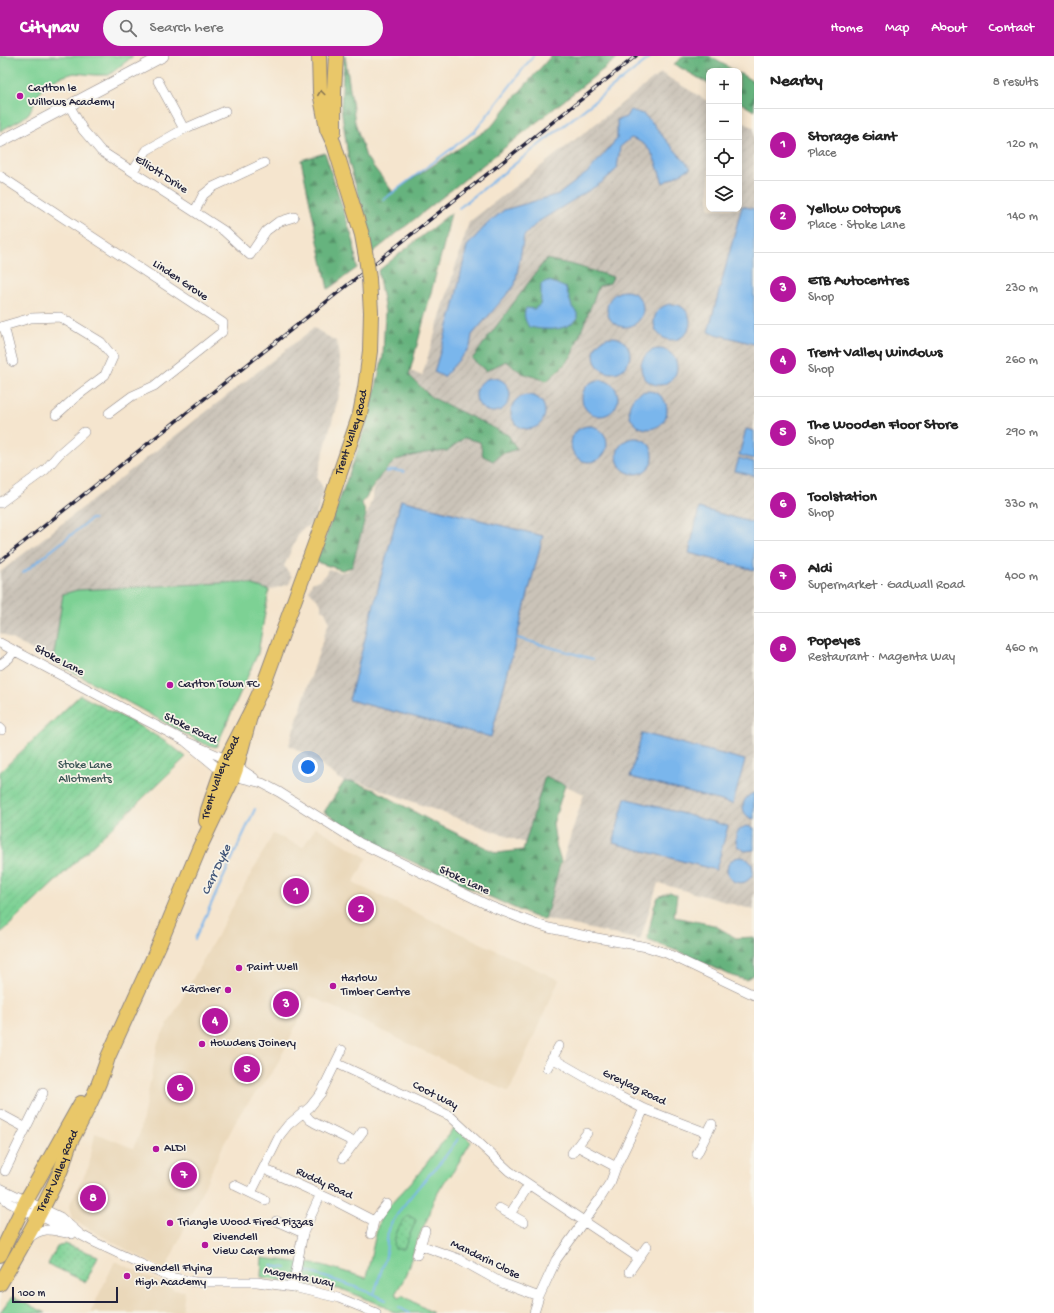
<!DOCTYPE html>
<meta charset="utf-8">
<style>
:root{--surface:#fff;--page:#f6f6f6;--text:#222;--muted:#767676;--line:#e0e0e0;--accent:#b5179e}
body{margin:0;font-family:"Gochi Hand",sans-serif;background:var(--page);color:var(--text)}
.controls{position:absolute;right:12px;top:12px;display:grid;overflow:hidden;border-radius:8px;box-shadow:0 2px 10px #0003}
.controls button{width:36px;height:36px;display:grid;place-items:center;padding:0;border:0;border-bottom:1px solid var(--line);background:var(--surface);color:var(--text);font:20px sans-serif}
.scale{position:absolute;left:12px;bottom:10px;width:106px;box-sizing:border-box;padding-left:4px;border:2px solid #22223b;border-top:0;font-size:11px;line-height:14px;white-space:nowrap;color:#22223b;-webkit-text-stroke:3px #f7f3e8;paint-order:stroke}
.you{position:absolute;left:308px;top:711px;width:14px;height:14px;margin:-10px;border:3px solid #fff;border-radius:50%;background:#1a73e8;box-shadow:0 0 0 6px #1a73e833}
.badge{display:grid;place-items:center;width:26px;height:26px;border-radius:50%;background:var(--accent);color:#fff;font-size:13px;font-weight:700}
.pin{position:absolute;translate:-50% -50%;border:2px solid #fff;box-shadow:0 1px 4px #0006}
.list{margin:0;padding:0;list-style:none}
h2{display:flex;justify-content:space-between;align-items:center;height:52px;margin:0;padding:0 16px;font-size:17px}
h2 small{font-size:13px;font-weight:400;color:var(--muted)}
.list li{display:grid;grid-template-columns:26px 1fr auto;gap:12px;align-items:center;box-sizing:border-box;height:72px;padding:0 16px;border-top:1px solid var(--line)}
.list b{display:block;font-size:15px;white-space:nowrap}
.list p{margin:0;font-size:13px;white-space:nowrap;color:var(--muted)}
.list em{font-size:13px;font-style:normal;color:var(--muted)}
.icon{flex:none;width:22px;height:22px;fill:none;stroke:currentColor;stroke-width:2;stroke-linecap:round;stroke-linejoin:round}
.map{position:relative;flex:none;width:754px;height:1257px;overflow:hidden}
header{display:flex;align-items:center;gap:24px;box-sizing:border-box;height:56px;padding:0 20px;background:var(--accent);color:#fff}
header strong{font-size:19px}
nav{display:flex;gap:22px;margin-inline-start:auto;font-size:14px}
.search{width:280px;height:36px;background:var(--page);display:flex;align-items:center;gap:10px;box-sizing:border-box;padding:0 14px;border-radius:22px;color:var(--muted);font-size:15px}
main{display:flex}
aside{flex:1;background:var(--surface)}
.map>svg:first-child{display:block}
</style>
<header>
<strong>Citynav</strong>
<div class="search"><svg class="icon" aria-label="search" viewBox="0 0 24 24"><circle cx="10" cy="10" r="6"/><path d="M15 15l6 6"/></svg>Search here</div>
<nav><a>Home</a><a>Map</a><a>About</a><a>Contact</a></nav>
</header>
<main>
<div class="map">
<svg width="754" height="1257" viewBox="0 0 754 1257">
<defs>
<pattern id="industrial-furrows" width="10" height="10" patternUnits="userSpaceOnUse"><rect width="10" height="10" fill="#cac3b8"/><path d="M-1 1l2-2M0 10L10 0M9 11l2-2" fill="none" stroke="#ada79f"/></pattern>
<pattern id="forest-firs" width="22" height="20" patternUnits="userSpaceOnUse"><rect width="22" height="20" fill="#66b37e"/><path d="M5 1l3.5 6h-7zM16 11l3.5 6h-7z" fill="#549168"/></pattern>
<pattern id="park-dots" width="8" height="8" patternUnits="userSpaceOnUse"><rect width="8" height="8" fill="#7dd194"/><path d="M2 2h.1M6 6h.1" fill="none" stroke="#6cb380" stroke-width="1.8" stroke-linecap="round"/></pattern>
<pattern id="garden-furrows" width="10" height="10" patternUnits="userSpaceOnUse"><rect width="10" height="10" fill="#7dd194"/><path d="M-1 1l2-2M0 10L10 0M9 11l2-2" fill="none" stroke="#6cb380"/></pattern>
</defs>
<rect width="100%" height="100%" fill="#f7f3e8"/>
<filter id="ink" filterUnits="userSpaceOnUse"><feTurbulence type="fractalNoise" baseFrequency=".025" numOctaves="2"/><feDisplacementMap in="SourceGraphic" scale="8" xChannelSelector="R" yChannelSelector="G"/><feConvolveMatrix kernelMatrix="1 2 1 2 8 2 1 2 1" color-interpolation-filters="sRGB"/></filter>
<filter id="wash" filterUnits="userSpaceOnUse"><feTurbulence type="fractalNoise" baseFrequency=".012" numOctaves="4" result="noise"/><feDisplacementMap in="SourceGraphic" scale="16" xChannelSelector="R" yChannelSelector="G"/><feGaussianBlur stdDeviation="0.9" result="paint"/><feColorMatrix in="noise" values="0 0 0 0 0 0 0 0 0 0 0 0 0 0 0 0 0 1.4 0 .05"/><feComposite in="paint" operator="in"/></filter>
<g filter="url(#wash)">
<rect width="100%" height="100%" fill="#f5e5ce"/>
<path fill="#ead8ba" d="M316,771L367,802L353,827L559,924L509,1036L310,940L276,1011L241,1056L225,1086L165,1214L114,1187L72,1163L69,1150L89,1110L95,1077L133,1092L140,1077L158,986L273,778L303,791Z
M115,1205L175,1234L185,1235L182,1257H90Z"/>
<path fill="url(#industrial-furrows)" d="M661,17L709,46V153H739V64L754,72V854L658,827L640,884L546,863L551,841L584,738L545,721L525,787L359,726H344L307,699L289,689L329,565L325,555L321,553V548L309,534L312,527L321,523L325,520L328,513L340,516L347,515L352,511L408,316H413L422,320L469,166Z
M314,272L337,286L342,328L317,421L324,434L314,466L300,475L284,510L292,521L289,528L269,534L243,526L77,534L64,538L53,605L0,577V516Z"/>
<path fill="#7dd194" stroke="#507a68" d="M0,0H133L109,19H95L74,17L58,22L42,33L29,57L22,63L0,75Z
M243,526L269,534L258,597L216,691L204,688L53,605L63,538L77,534Z
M455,1070L471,1086L451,1119L445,1125L433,1145L430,1157L419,1180L404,1223L395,1238L400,1241L402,1239L433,1257H395L382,1249L344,1234L261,1221L262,1202L322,1209L366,1222L377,1173L381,1161L390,1149L416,1121Z
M12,1241L46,1257H0Z"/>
<path fill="url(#forest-firs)" stroke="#446a5c" d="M344,0H345L355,66L366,101L393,136L491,71L514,42L551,0H620L372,197L364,158L349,107L341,51Z
M684,0H709L735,15H709V28L674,8Z
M739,17L754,26V55L739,46Z
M325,97L354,187L357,212L328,233L301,104Z
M451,157L444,188L409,319L431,341L508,379L517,393L501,398L493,405L483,400L480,386L464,382L447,395L425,397L396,404L381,419L362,447L366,459L352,511L342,514L316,506L359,391L374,339L383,300L385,256L378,215Z
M546,203L574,209L613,221L610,227L599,230L571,301L563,310L547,325L522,317L506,305L486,315L472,303Z
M545,720L565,729L553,768L556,789L561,805L545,864L532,860L371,787L324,756L344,726H354L375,734L433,766L497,797L523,794Z
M670,836L677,839L674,861L714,869L736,882L754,881V918L746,924L732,920L683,897L647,884L654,851L658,841Z"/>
<path fill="url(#park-dots)" stroke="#507a68" d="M408,1159L416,1164L404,1193H395C392,1181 400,1168 408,1159Z
M65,1188L98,1200L86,1226L48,1208L57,1191Z"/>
<path fill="url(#garden-furrows)" stroke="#507a68" d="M80,639C115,658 155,675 186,701L0,878V716Z"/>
<path fill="#7ab6ec" stroke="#4e6c94" d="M630,54L643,58L652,66L664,82L691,112L663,127C655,106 654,89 631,82L620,91L617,113L601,127L538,166L524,180L515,229L472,279L470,291L444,321L434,316L453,253L467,190L487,168L504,154L559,138L588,116L617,83V64L626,61Z
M742,150L754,153V288L708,276Z
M547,225L552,226L566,232L572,251L577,257V263C565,276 545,274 529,271C525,264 523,260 526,252L534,253L540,249L541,242V228Z
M607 253a18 18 0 1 1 36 0a18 18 0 1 1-36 0Z
M654 266a18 18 0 1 1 36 0a18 18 0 1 1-36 0Z
M594 299a18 18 0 1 1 36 0a18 18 0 1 1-36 0Z
M641 311a18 18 0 1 1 36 0a18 18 0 1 1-36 0Z
M476 339a17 17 0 1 1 34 0a17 17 0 1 1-34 0Z
M582 342a18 18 0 1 1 36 0a18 18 0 1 1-36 0Z
M629 354a19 19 0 1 1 38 0a19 19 0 1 1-38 0Z
M511 356a17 17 0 1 1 34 0a17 17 0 1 1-34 0Z
M571 388a18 18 0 1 1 36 0a18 18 0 1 1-36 0Z
M746,373L754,375V403L739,399Z
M617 400a18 18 0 1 1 36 0a18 18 0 1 1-36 0Z
M739,402L754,406V420L735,415Z
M401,444L543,480L491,681L349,644Z
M699,452L754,467V514L689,497Z
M642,677L745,704L733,748L630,721Z
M754,737V763C739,760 740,741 754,737Z
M625,742L728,770L716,814L613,787Z
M747,770L754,772V794L745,795L738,791C733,781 737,772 747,770Z
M727 814a13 13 0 1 1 26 0a13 13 0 1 1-26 0Z"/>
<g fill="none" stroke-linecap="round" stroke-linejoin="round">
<path stroke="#7ab6ec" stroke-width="2" d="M383,144L475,75L533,0
M459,152L652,0
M386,416L394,414L404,416
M23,517L91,463H94
M517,582L593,603
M195,883L255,753
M272,1210L286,1212
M306,1215C333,1224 361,1231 386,1244
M374,1238L386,1200L388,1173L400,1154L420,1129L441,1106L458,1083
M399,1251L409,1257"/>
</g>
</g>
<g filter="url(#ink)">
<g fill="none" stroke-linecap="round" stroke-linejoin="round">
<g stroke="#8c8484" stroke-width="10">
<path id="minor" d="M158,25L184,73
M69,49L83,74L101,95L224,175L250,199L266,175L278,166L294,161
M133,115L147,94L184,73L225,55
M0,120L223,267L222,276L154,330L132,340L109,357
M195,155L203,139L213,131L264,107
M4,270L13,306
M0,271L31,262L60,261L101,286L113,301L105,319L77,340L56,359
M0,447L45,414L59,398L84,376
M0,587L185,685L226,703L254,722
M0,609L9,602L14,595
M0,672L2,674
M185,685L221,715L233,720L262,727L279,736L360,787L492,851L533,867L549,872L586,880L647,891L666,897L754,939
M552,1002L613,1037L644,1053L707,1077
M336,1007L450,1060L509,1115L639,1202
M547,1012L559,990
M303,1056L310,1064L315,1067L354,1086
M0,1058L26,1072
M577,1090L616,1111
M572,1097L587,1077
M697,1098L712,1068
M343,1102L363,1075
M264,1113L339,1147L374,1165
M5,1115L43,1037
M234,1129L265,1144
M0,1132L60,1161L81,1179L94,1186L169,1221L195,1226H257L293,1231L339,1242L376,1257
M251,1137L280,1079L288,1069L310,1051L321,1037L342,994
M0,1139L10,1147L30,1157L39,1159L60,1170L72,1178
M499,1152L524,1166
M510,1158L529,1129
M276,1165L303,1177
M371,1178L374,1165L387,1148
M28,1183C41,1171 51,1173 66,1177
M420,1189L459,1203L502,1227L539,1241
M417,1199L425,1175
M629,1216L647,1190
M293,1231L303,1177L320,1140
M534,1257L539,1241L556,1204L599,1144L611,1125L616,1111L644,1053"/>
</g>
<g stroke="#8c8484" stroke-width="12">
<path id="tertiary" d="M0,86L163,0"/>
</g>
<g stroke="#8c8484" stroke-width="16">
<g id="primary">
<path d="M319,0L320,36L327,73L334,88L362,179L366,201"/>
<path d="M334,76V34L336,0"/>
<path id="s1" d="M206,765L208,754L224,708L252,653L265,625L328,452L360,358L365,332L370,295L371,256L369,223"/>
<path d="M0,1199L26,1145L81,1047"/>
<path id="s2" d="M0,1228C21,1192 42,1156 59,1118C65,1106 66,1093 73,1081C87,1055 100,1029 108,1001L160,887L199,793L232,724L236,713L252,653"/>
</g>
</g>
<use href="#minor" stroke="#fff" stroke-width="9"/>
<use href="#tertiary" stroke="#fff" stroke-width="11"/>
<use href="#primary" stroke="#e9c769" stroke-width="14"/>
<g stroke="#22223b" stroke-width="3.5">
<path id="rail" d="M0,505L636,0"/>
</g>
<use href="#rail" stroke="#f7f3e8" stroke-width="2" stroke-dasharray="6" stroke-linecap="butt"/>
<g stroke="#8c8484" stroke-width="16" stroke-linecap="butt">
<path id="primary-bridge" d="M366,201L369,223"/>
</g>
<use href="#primary-bridge" stroke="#e9c769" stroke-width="14"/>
</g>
<defs><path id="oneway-chevron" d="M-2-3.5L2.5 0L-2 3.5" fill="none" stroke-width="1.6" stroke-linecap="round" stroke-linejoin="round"/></defs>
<use stroke="#867452" href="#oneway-chevron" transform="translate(321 37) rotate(-98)"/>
</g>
<g fill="#b5179e" stroke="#f7f3e8" stroke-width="1.5">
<circle cx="20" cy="40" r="4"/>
<circle cx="170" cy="629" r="4"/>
<circle cx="239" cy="912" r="4"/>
<circle cx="333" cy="930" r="4"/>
<circle cx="228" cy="934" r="4"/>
<circle cx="202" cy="988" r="4"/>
<circle cx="156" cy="1093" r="4"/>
<circle cx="170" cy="1167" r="4"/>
<circle cx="205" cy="1189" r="4"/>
<circle cx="127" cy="1220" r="4"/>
</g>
<g text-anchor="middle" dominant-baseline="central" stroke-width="3.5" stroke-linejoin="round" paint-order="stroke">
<g font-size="12" fill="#22223b" stroke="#f7f3e8" text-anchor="start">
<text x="28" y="33">Carlton le<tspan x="28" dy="14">Willows Academy</tspan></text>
<text x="178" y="629">Carlton Town FC</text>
<text x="247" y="912">Paint Well</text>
<text x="341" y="923">Harlow<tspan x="341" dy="14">Timber Centre</tspan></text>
<text x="220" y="934" text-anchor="end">Kärcher</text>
<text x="210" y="988">Howdens Joinery</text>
<text x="164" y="1093">ALDI</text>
<text x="178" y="1167">Triangle Wood Fired Pizzas</text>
<text x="213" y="1182">Rivendell<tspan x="213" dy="14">View Care Home</tspan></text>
<text x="135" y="1213">Rivendell Flying<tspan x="135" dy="14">High Academy</tspan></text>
</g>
<g font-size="12" fill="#22223b" stroke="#f7f3e8">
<text transform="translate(161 119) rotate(33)">Elliott Drive</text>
<text transform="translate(180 225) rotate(34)">Linden Grove</text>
<text stroke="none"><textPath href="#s1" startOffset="416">Trent Valley Road</textPath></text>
<text transform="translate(59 605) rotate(28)">Stoke Lane</text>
<text transform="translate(190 673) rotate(26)">Stoke Road</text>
<text stroke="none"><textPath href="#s1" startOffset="46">Trent Valley Road</textPath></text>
<text transform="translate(464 825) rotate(25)">Stoke Lane</text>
<text transform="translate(634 1032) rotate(26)">Greylag Road</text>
<text transform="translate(435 1040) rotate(27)">Coot Way</text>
<text stroke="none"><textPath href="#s2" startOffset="127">Trent Valley Road</textPath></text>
<text transform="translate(324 1128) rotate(25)">Ruddy Road</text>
<text transform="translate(485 1204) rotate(26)">Mandarin Close</text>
<text transform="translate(299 1222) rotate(11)">Magenta Way</text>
</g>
<g font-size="12" fill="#3d5756" stroke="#f7f3e8">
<text x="85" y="710">Stoke Lane<tspan x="85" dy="14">Allotments</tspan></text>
</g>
<g font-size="13" font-style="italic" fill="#415679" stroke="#f7f3e8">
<text transform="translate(217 814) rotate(-65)">Carr Dyke</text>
</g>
</g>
</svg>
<div class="controls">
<button>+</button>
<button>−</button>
<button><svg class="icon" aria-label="locate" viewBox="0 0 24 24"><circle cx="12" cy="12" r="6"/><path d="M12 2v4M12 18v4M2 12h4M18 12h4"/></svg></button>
<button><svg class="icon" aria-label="layers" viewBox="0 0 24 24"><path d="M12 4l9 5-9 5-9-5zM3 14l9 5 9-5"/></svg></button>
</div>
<div class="scale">100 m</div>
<div class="you"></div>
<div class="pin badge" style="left:296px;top:835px">1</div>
<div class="pin badge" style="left:361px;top:853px">2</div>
<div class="pin badge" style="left:286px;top:948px">3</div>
<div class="pin badge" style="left:215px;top:965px">4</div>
<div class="pin badge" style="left:247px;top:1013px">5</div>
<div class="pin badge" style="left:180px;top:1032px">6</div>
<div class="pin badge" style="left:184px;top:1119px">7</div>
<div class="pin badge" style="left:93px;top:1142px">8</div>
</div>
<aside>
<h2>Nearby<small>8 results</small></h2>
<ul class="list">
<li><span class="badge">1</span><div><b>Storage Giant</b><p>Place</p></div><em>120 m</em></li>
<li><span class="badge">2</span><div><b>Yellow Octopus</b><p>Place · Stoke Lane</p></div><em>140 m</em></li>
<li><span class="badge">3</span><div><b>ETB Autocentres</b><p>Shop</p></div><em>230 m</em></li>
<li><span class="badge">4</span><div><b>Trent Valley Windows</b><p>Shop</p></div><em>260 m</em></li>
<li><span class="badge">5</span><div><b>The Wooden Floor Store</b><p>Shop</p></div><em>290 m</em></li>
<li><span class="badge">6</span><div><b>Toolstation</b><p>Shop</p></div><em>330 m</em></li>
<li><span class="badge">7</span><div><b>Aldi</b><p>Supermarket · Gadwall Road</p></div><em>400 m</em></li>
<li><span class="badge">8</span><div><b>Popeyes</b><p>Restaurant · Magenta Way</p></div><em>460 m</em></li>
</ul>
</aside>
</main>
